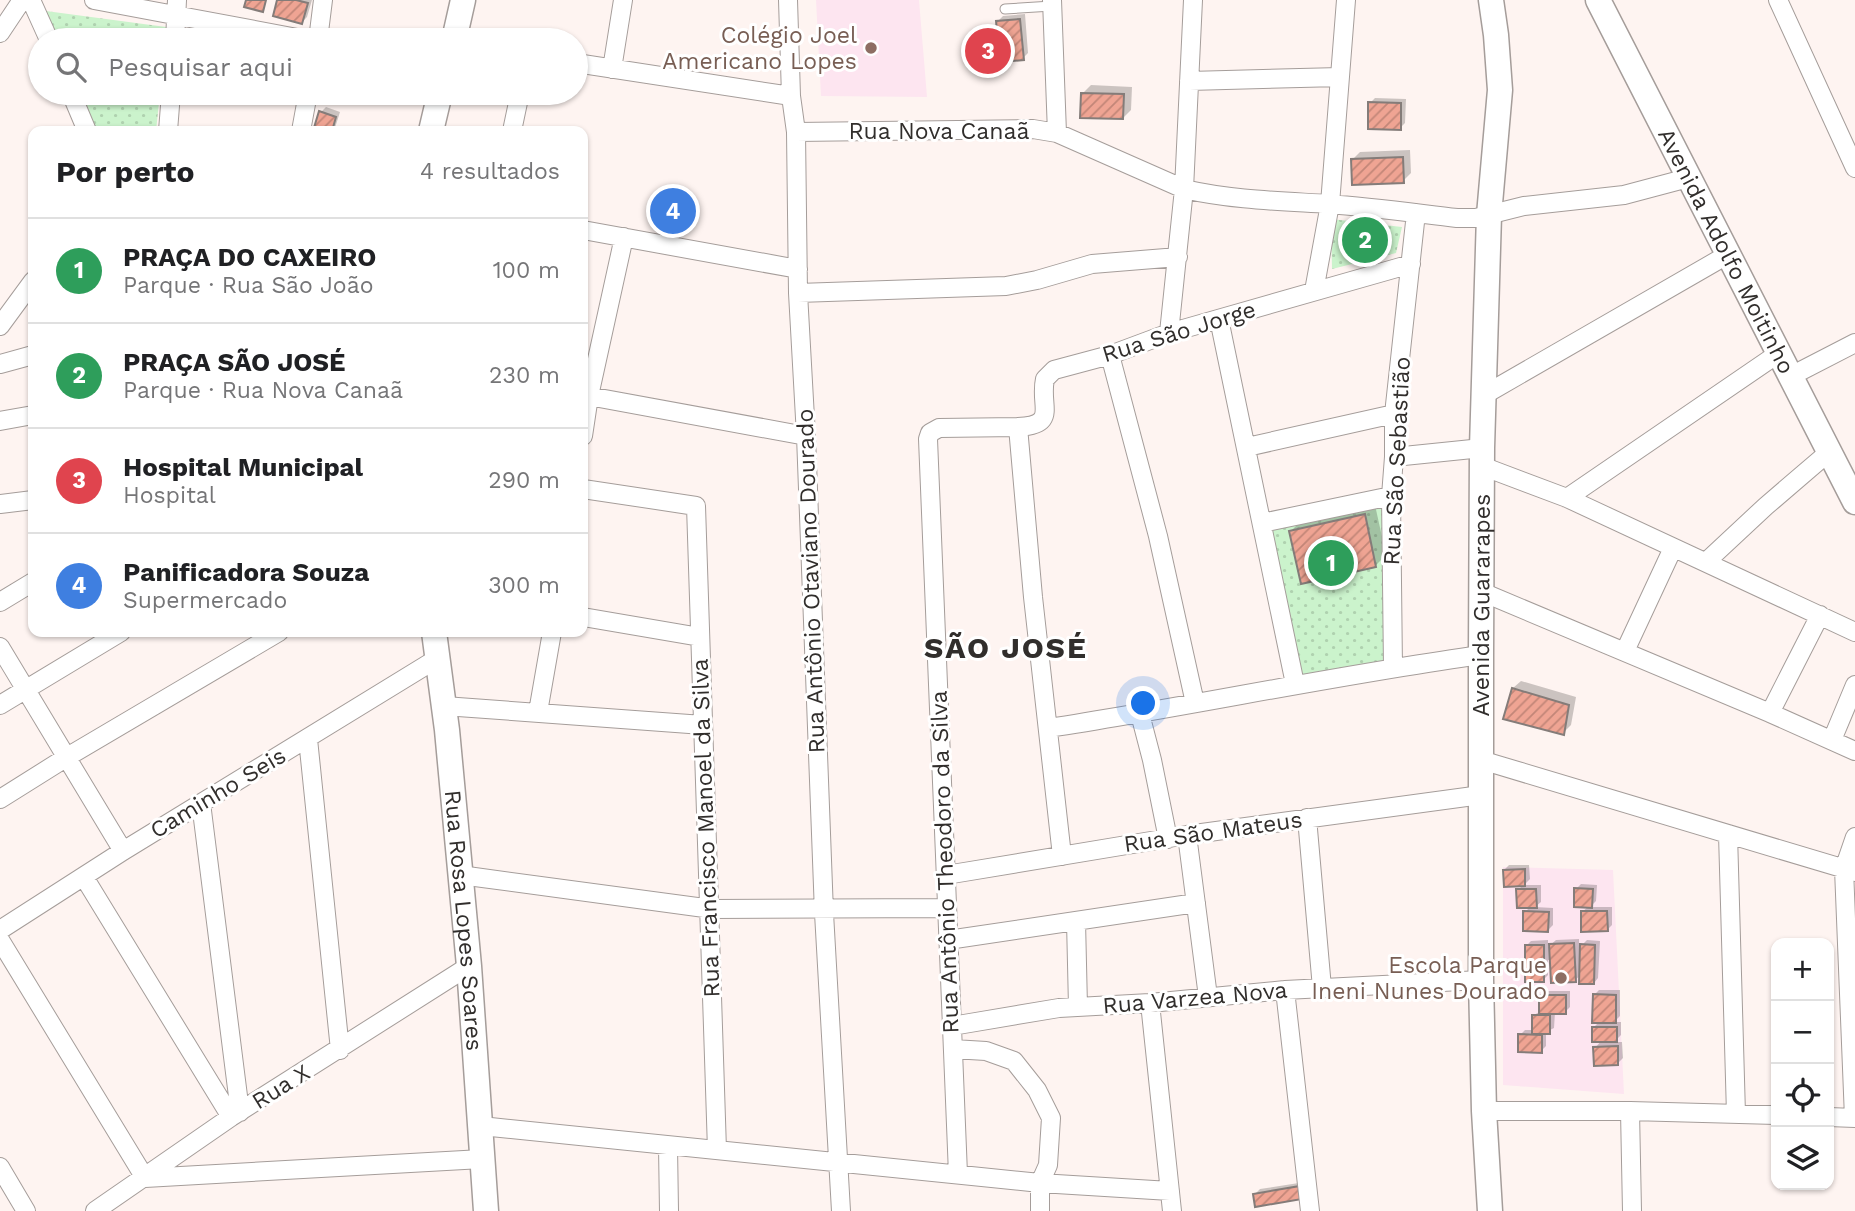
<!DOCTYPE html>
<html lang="pt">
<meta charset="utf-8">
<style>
:root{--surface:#fff;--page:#f2f2f2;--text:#202124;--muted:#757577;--line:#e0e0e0;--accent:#316682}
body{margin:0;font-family:"Work Sans",sans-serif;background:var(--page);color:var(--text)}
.controls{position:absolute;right:21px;bottom:21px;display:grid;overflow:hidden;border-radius:14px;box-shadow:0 2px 5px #0004}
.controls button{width:63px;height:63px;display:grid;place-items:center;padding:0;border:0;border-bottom:2px solid var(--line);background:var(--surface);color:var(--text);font:35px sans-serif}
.you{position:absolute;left:1144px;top:704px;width:24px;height:24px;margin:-18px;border:5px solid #fff;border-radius:50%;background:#1a73e8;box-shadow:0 0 0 10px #1a73e833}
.badge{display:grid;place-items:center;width:46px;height:46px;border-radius:50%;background:var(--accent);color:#fff;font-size:23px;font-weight:700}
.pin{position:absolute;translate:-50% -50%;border:4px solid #fff;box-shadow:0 2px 7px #0006}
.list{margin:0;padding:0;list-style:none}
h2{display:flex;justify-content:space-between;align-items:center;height:91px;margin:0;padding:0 28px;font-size:30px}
h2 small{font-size:23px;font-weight:400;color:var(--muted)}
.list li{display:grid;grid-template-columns:46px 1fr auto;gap:21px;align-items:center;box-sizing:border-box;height:105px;padding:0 28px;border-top:2px solid var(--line)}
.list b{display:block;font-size:26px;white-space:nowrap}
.list p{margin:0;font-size:23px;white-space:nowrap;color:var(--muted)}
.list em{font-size:23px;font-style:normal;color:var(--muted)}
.icon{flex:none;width:38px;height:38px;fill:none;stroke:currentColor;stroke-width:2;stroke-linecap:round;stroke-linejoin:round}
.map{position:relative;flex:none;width:1855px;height:1211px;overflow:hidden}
.search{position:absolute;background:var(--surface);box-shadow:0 2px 5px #0004;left:28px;top:28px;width:560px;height:77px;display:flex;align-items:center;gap:18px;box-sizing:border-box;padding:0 24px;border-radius:38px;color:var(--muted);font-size:26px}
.panel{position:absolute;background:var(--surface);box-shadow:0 2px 5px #0004;left:28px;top:126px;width:560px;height:511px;border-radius:14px}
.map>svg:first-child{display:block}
</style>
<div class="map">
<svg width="1855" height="1211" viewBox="0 0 1855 1211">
<defs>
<pattern id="grass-dots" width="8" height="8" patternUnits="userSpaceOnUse" patternTransform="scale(1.75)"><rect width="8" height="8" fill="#cbf3cc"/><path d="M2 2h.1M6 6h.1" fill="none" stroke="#afd1af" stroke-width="1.8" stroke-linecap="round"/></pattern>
<pattern id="building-hatch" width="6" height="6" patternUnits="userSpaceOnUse" patternTransform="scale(1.75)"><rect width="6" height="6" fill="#efa493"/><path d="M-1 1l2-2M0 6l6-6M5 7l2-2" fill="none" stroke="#c28678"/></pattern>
</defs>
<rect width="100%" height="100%" fill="#fef4f1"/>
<path fill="#fde5f0" d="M816,0H919L927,97L821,96Z
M1503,867L1613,870L1624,1094L1503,1085Z"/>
<path fill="url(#grass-dots)" d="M46,11L166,27L165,40H58Z
M80,93H160L156,131H97Z
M1331,219L1402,227L1396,253L1332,269Z
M1387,500L1390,665L1297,681L1266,525Z"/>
<path fill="#0003" d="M279,0H312L307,17L302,22Z
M1025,14L1028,53L1023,58L998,21L1003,16Z
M1091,85L1132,87L1131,110L1123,118L1083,93Z
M1375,98L1406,99L1405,123L1400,128L1370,103Z
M326,107L340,112L334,131H315L321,112Z
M1410,150L1411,173L1403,181L1352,160L1360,152Z
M1375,505L1386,555L1375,566L1291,531L1302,520Z
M1521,681L1576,697L1571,725L1563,733L1513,688Z
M1509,865H1529L1530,879L1524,885H1541V902L1535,907L1553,908V925L1548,930L1525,912L1530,907L1518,890L1524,884L1504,870Z
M1581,884L1597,885L1596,901L1590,907H1612V925L1607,930L1582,912L1589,906L1576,889Z
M1579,939V948L1587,940L1600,941L1598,978L1594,983L1581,975L1575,980L1552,960H1548V975L1543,980L1526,946L1531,941L1548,940V947L1556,940Z
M1599,990H1620V1016L1614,1022H1621V1035L1614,1042H1622L1623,1058L1618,1063L1595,1048L1602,1040L1593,1028L1600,1021L1594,995Z
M1545,991H1570V1007L1565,1012H1555L1554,1028L1546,1032V1046L1541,1051L1520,1035L1525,1030H1534V1015L1541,1011L1540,996Z
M1305,1182L1302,1198L1255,1194L1260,1189Z"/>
<path fill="url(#building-hatch)" stroke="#847c79" stroke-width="2" d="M246,0H266L263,12L244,7Z
M277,0H296L308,3L302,24L273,16Z
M1020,19L1024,60L1000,62L996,21Z
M1081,93L1124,94L1123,119L1080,118Z
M1368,102L1401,103V130L1368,129Z
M319,111L336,117L332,131H313Z
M1403,157L1404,183L1352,185L1351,159Z
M1365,514L1376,567L1301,584L1289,531Z
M1512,688L1569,705L1564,735L1503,719Z
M1525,869V886L1504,887L1503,870Z
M1574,888L1593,889L1592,908L1574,907Z
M1516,889H1536L1537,908H1517Z
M1523,911L1549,912L1548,932L1523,931Z
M1581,911H1607L1608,931L1581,932Z
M1574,943L1576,982L1551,983L1549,944Z
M1580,944L1595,945L1594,984H1579Z
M1525,945H1544V982H1525Z
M1593,994L1616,995V1023H1592Z
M1539,995H1566V1014H1539Z
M1532,1015H1550V1034H1532Z
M1592,1027H1617V1042H1592Z
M1518,1034L1542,1035V1053L1518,1052Z
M1618,1046V1065L1594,1066L1593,1047Z
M1300,1186L1302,1199L1255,1207L1253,1194Z"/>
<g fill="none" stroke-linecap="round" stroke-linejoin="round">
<g stroke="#a59d9a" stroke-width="11">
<path id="lane" d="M1005,9L1052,6"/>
</g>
<g stroke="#a59d9a" stroke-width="20">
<path id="street" d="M31,0L49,40
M94,0L308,40
M788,0L791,96L796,132L798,293L806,436L824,913L841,1211
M1052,0L1057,133
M1778,0L1855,168
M0,33L22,0
M175,40L177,0
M318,40L323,0
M576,63L791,96
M612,69L623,0
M1189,81L1340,77
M71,93L87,131
M168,131L171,93
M301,131L308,93
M512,131L520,93
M796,132L1033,129L1057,133L1184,189C1232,200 1280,201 1328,204C1371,207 1414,213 1457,218H1476L1524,206L1624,195L1688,178
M583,230L798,269
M1314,291L1330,204L1346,0
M798,293L1006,286L1037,280L1092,264L1178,257
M1219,319L1295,684
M0,326L33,281
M1169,333L1184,189L1193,0
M1110,355L1158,536L1195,703
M0,364L33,355
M1791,376L1855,343
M583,395L806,436
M1484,395L1727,255
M0,421L33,415
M583,436L589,396L624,237
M1247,447L1394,414
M1394,457L1482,448
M1482,466L1567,498L1855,632
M583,489L696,506L717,1150
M1567,498L1779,353
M0,504L33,500
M1262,523L1391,496
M1707,561L1766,506L1829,452
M1482,592L1770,713L1855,751
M0,602L33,582
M583,617L700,637
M0,647L123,851
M1625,651L1673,548
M1393,668L1391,496L1394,457V414L1416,213
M0,705L121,632
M444,706L703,725
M538,712L552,632
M1770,713L1820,615
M1140,714L1152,760L1168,839
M1049,728C1193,706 1336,675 1481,655
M308,739L340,1050
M1832,740L1855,685
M1481,760L1855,872
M0,799L67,757L279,632
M201,803L240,1112
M1307,818L1322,988
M1728,834L1736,1114
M1187,835L1208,997
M1062,856L1033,597L1018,427C1059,425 1039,406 1045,379L1054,370L1110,355L1169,333L1411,264
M460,875L712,909L947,908
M946,875L1187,835L1481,795
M84,877L231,1117
M1076,921L1078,1007
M0,930L123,851L438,658
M0,940L145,1178L482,1159
M948,940L1196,903
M1285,990L1310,1211
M1150,1003L1172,1211
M952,1026L1059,1008L1150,1003L1285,990L1481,980
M953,1049L986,1051L1014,1061L1037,1090L1051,1118L1048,1165L1040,1183V1211
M1484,1111H1630L1776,1115
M1630,1111L1632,1211
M1829,1117L1855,1118
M1854,1118L1844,869L1855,837
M481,1126L1040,1183L1170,1191
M668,1146L669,1211
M0,1167L26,1211
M958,1174L928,439L930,433L939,428L1018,427
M95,1211L231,1117L469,966"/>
</g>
<g stroke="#a59d9a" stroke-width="27">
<g id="secondary">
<path id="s1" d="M1598,0L1855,502"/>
<path d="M454,40L463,0"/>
<path d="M431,131L440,93"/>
<path id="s2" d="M434,632L447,730L469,966L486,1211"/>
<path id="s3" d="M1490,1211L1484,1111L1481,980V655L1482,448L1489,215L1500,90L1496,35L1491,0"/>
</g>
</g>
<use href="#lane" stroke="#fff" stroke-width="9"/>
<use href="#street" stroke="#fff" stroke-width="18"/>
<use href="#secondary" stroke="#fff" stroke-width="24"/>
</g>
<g fill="#8d6e63" stroke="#fff" stroke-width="2.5">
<circle cx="871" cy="48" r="7"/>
<circle cx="1561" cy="978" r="7"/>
</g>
<g text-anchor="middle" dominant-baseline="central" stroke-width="6" stroke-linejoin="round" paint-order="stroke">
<g font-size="23" fill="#785e54" stroke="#fff" text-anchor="end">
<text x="857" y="35">Colégio Joel<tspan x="857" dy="26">Americano Lopes</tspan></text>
<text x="1547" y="965">Escola Parque<tspan x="1547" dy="26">Ineni Nunes Dourado</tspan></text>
</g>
<g font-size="23" fill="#312e2c" stroke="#fff">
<text x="939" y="131">Rua Nova Canaã</text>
<text stroke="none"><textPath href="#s1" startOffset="282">Avenida Adolfo Moitinho</textPath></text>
<text transform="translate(1179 332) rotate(-17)">Rua São Jorge</text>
<text transform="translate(1397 461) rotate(-87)">Rua São Sebastião</text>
<text transform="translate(811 581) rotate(-92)">Rua Antônio Otaviano Dourado</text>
<text stroke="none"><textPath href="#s3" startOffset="606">Avenida Guararapes</textPath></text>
<text transform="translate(218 793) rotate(-31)">Caminho Seis</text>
<text transform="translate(706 828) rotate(-92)">Rua Francisco Manoel da Silva</text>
<text transform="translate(1213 832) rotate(-8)">Rua São Mateus</text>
<text transform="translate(945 862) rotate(-92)">Rua Antônio Theodoro da Silva</text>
<text stroke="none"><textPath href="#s2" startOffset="290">Rua Rosa Lopes Soares</textPath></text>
<text transform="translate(1195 998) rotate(-5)">Rua Varzea Nova</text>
<text transform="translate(281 1087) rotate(-32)">Rua X</text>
</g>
<g font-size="30" font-weight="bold" letter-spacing="2" fill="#312e2c" stroke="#fff">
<text x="1006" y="647">SÃO JOSÉ</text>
</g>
</g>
</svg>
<div class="controls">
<button>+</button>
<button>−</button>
<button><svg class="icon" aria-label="locate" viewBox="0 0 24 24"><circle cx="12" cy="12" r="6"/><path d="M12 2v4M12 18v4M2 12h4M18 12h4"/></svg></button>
<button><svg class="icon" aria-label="layers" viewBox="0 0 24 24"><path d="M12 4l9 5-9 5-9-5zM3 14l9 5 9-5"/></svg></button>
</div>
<div class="you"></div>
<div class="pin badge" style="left:1331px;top:563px;background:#2e9e5b">1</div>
<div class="pin badge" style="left:1365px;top:240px;background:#2e9e5b">2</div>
<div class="pin badge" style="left:988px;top:51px;background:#e0444e">3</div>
<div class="pin badge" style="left:673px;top:211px;background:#3f7fe0">4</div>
<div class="search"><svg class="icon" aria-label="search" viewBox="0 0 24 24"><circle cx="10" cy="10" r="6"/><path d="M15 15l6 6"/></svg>Pesquisar aqui</div>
<section class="panel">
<h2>Por perto<small>4 resultados</small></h2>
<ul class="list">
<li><span class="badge" style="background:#2e9e5b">1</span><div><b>PRAÇA DO CAXEIRO</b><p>Parque · Rua São João</p></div><em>100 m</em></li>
<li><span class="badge" style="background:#2e9e5b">2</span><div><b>PRAÇA SÃO JOSÉ</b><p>Parque · Rua Nova Canaã</p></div><em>230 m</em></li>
<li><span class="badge" style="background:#e0444e">3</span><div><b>Hospital Municipal</b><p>Hospital</p></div><em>290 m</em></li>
<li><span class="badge" style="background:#3f7fe0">4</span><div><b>Panificadora Souza</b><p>Supermercado</p></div><em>300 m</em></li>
</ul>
</section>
</div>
